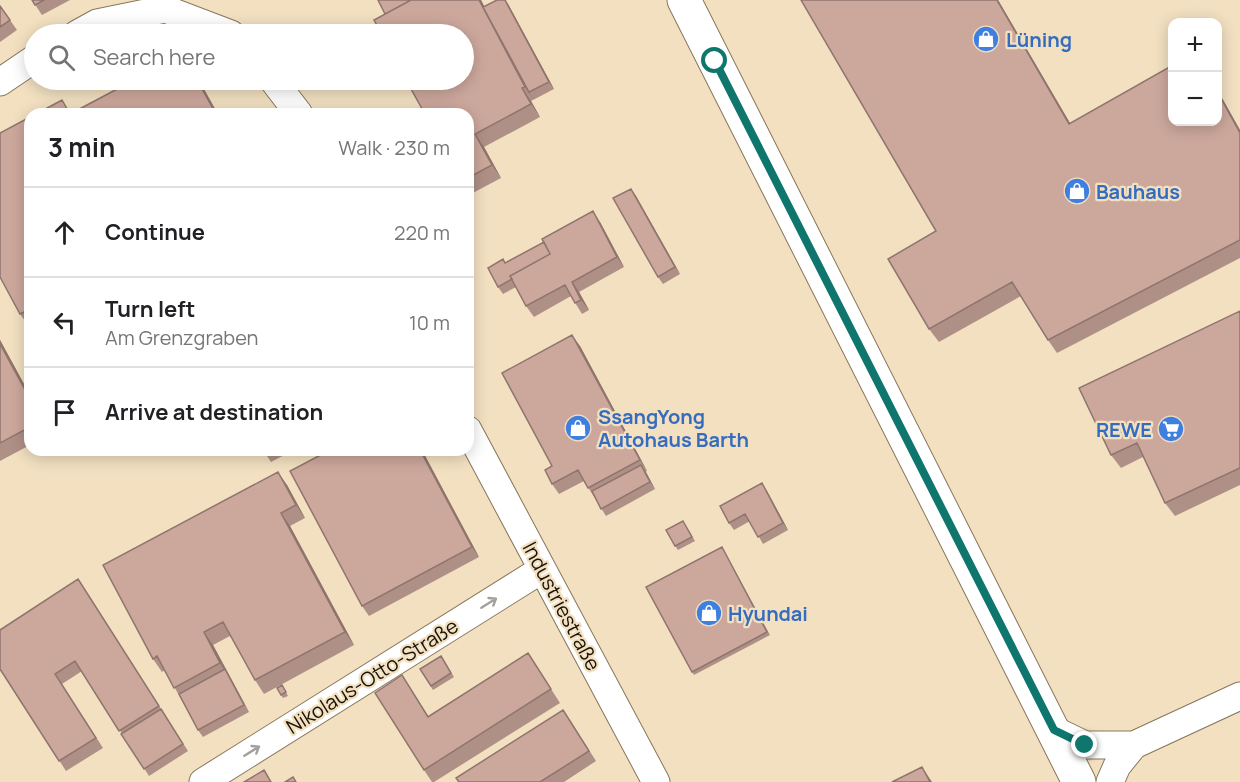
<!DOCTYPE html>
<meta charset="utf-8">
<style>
:root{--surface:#fff;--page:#f2f2f2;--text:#202124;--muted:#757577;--line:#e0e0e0}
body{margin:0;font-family:Manrope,sans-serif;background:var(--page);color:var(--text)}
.controls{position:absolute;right:18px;top:18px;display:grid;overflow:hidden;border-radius:12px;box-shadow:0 3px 15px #0003}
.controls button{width:54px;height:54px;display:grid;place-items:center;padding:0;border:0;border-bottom:2px solid var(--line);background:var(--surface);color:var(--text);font:30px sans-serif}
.stop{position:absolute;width:18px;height:18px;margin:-14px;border:4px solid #0f766e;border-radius:50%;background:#fff}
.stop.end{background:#0f766e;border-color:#fff;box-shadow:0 2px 6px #0008}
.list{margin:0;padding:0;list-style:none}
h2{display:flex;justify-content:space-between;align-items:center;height:78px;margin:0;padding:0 24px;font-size:26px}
h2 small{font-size:20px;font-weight:400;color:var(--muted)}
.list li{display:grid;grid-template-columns:39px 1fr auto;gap:18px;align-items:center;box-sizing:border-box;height:90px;padding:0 24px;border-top:2px solid var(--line)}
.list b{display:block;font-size:22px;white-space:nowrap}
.list p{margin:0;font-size:20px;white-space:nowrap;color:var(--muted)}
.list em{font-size:20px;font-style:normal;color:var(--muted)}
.icon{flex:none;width:33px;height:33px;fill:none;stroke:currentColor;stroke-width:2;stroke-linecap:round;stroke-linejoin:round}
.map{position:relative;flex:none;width:1240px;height:782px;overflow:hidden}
.search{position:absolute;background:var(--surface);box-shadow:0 3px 15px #0003;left:24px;top:24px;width:450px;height:66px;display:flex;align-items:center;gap:15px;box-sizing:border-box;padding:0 21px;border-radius:33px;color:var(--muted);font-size:22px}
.panel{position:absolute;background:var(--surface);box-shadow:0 3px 15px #0003;left:24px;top:108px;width:450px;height:348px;border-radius:18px}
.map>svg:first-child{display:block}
</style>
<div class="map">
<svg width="1240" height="782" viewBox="0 0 1240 782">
<rect width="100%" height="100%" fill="#f2e0c1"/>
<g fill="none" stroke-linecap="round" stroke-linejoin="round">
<g stroke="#87765a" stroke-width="29">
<path id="street" d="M77,34L97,23L165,9L231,34
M273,80L299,114
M0,82L34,59
M468,430L656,782
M1054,730L1085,745H1134
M203,782L541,570
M1110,782L1117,766L1134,745L1240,696"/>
</g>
<g stroke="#87765a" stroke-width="35">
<path id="primary" d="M684,0L1079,782"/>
</g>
<use href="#street" stroke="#fff" stroke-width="27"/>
<use href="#primary" stroke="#fff" stroke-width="33"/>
</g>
<path fill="#af9086" d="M32,0H70L42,15Z
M378,0H481L484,7L497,0H505L508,4L554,89L531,101L540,117L484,147L501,178L469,195L468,194V114L385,14Z
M998,0L1070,123L1218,122V91L1240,130V258L1057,353L1048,340L1021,296L939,342L929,329L936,231Z
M0,6L17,30L0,42Z
M30,117V328L20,314Z
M631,189L636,196L680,274L663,284L658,277Z
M600,222L624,267L579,292L589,310L582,314L571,296L534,317L526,306L516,287L503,294L498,287Z
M1240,311V485L1175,516L1165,503L1143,457L1121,468L1111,455Z
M0,340L30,395V445L0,461Z
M580,346L647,471L645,472L655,489L606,516L584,481L559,494L552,484V466Z
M263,450H294L271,462Z
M330,450H422L479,557L369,616L362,606Z
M287,485L305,518L290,526L354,645L264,694L255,680L230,636L213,645L249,712L203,737L198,730L165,670L162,672L153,659Z
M767,491L788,530L763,544L750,521L734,530L729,523Z
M683,521L695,541L678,550L675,546Z
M722,547L770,635L694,675L692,672Z
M78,579L188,751L149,776L82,671L62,684L103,748L66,771L0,669Z
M528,653L560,703L434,782H432L424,770L411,689L428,716Z
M441,656L454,677L433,690L420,669Z
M282,685L288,696L283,698L281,695Z
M570,720L596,761L564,782H459Z"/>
<path fill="#8f756d" d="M479,0H481L530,92H529L534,100L525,87Z
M505,0L508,4L554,89L549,82Z
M997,0H998L1078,137L1069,124Z
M197,80H199L218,114H216Z
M522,88L531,101L540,117L531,104Z
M1218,91L1240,130V133L1218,93Z
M475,134L484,147L501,178L492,165Z
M631,189L636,196L680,274L675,267Z
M593,211L600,222L624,267L617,257Z
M572,282L579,292L589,310L581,300Z
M572,335L580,346L647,471L640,460Z
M0,340L30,395V399L0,344Z
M420,450H422L479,557L472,547Z
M641,465L646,472L655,489L650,482Z
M278,472L287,485L305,518L296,505Z
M762,483L767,491L788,530L783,523Z
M281,513L290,526L354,645L345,632Z
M204,632L213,645L249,712L220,663Z
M402,675L411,689L437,730L428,717Z
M922,767L932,782H930Z"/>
<path fill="#cca79c" stroke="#8f756d" stroke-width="1.5" d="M32,0H44L35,5Z
M378,0H411L385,14Z
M411,0H479L525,87L522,88L531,104L475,134L492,165L468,178V114H425L406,80H464V34H382L374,20Z
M497,0H505L549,82L529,92L483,7Z
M801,0H997L1069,124L1173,65V122H1218V93L1240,133V240L1048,340L1012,282L929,329L888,259L936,231Z
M0,6L10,20L0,27Z
M134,80H197L216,114H70Z
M62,100L70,114H36Z
M30,117V309L20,314L0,277V133Z
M631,189L675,267L658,277L613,198Z
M593,211L617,257L572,282L581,300L575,303L565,285L526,306L510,276L550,254L542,239Z
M544,242L550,254L510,276L512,279L498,287L488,268L503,259L505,263Z
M1240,311V468L1165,503L1137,443L1111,455L1079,388Z
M572,335L640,460L588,488L578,470L552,484L545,470L552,466L502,373Z
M0,344L30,399V427L0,443Z
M330,450H420L472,547L362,606L290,471Z
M641,465L650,482L601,509L592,491Z
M278,472L296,505L281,513L345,632L255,680L223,622L204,632L220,663L174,688L157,656L153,659L103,565Z
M762,483L783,523L758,537L745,514L729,523L720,506Z
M683,521L692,537L675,546L666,530Z
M722,547L767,632L692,672L646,587Z
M78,579L159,706L119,731L75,661L55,674L96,738L59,761L0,669V630Z
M528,653L551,689L424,770L375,693L402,675L428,717Z
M441,656L451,673L431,686L420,669Z
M225,669L244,705L198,730L179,694Z
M282,685L286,692L281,695L277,688Z
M161,709L183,744L144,769L121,734Z
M563,710L589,751L540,782H459L456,778Z
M922,767L930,782H892Z
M264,770L271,782H244Z
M293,777L296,782H285Z"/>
<defs><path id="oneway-shaft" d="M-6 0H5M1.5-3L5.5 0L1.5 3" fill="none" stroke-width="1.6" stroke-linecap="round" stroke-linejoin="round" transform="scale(1.5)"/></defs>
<g stroke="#a3a09c">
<use href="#oneway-shaft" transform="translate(489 603) rotate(-32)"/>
<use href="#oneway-shaft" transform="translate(252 751) rotate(-32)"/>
</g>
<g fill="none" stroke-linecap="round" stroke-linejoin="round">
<path stroke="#0f766e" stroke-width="8" d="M715,61L1054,730L1085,745"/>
</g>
<defs>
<g id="shop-disc" transform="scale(1.35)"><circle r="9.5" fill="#3f7fe0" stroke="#f2e0c1"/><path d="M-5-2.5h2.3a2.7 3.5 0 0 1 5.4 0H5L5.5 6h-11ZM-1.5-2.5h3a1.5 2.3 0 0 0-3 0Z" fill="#fff"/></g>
<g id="supermarket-disc" transform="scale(1.35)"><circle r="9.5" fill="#3f7fe0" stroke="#f2e0c1"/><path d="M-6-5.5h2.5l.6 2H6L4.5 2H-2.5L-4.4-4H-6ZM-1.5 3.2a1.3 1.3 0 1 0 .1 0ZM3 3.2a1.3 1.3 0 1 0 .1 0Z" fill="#fff"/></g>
</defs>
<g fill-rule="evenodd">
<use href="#shop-disc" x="986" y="39"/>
<use href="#shop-disc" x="1077" y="191"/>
<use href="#shop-disc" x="578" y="428"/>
<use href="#supermarket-disc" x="1171" y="429"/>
<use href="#shop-disc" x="709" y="613"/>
</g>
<g text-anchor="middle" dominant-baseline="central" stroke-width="4.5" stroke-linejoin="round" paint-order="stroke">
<g font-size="20" font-weight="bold" fill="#366cbe" stroke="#f2e0c1" text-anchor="start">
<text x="1006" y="39">Lüning</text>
<text x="1096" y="191">Bauhaus</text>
<text x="598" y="416">SsangYong<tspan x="598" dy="23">Autohaus Barth</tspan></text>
<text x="1152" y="429" text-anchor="end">REWE</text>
<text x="728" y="613">Hyundai</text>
</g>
<g font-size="20" fill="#191207" stroke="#f2e0c1">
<text transform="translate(562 606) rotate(62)">Industriestraße</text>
<text transform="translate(372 676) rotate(-32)">Nikolaus-Otto-Straße</text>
</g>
</g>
</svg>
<div class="controls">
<button>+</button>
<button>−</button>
</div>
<div class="stop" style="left:715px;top:61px"></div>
<div class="stop end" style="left:1085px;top:745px"></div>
<div class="search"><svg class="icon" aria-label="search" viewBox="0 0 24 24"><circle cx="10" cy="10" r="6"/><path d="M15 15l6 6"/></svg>Search here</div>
<section class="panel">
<h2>3 min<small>Walk · 230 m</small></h2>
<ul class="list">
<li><svg class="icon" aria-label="ahead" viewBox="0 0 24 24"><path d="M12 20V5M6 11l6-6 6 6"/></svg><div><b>Continue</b></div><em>220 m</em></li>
<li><svg class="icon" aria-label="left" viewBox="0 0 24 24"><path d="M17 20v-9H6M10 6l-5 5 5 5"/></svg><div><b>Turn left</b><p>Am Grenzgraben</p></div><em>10 m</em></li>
<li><svg class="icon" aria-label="arrive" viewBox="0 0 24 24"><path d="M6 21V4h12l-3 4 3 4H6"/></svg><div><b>Arrive at destination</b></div></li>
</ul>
</section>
</div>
